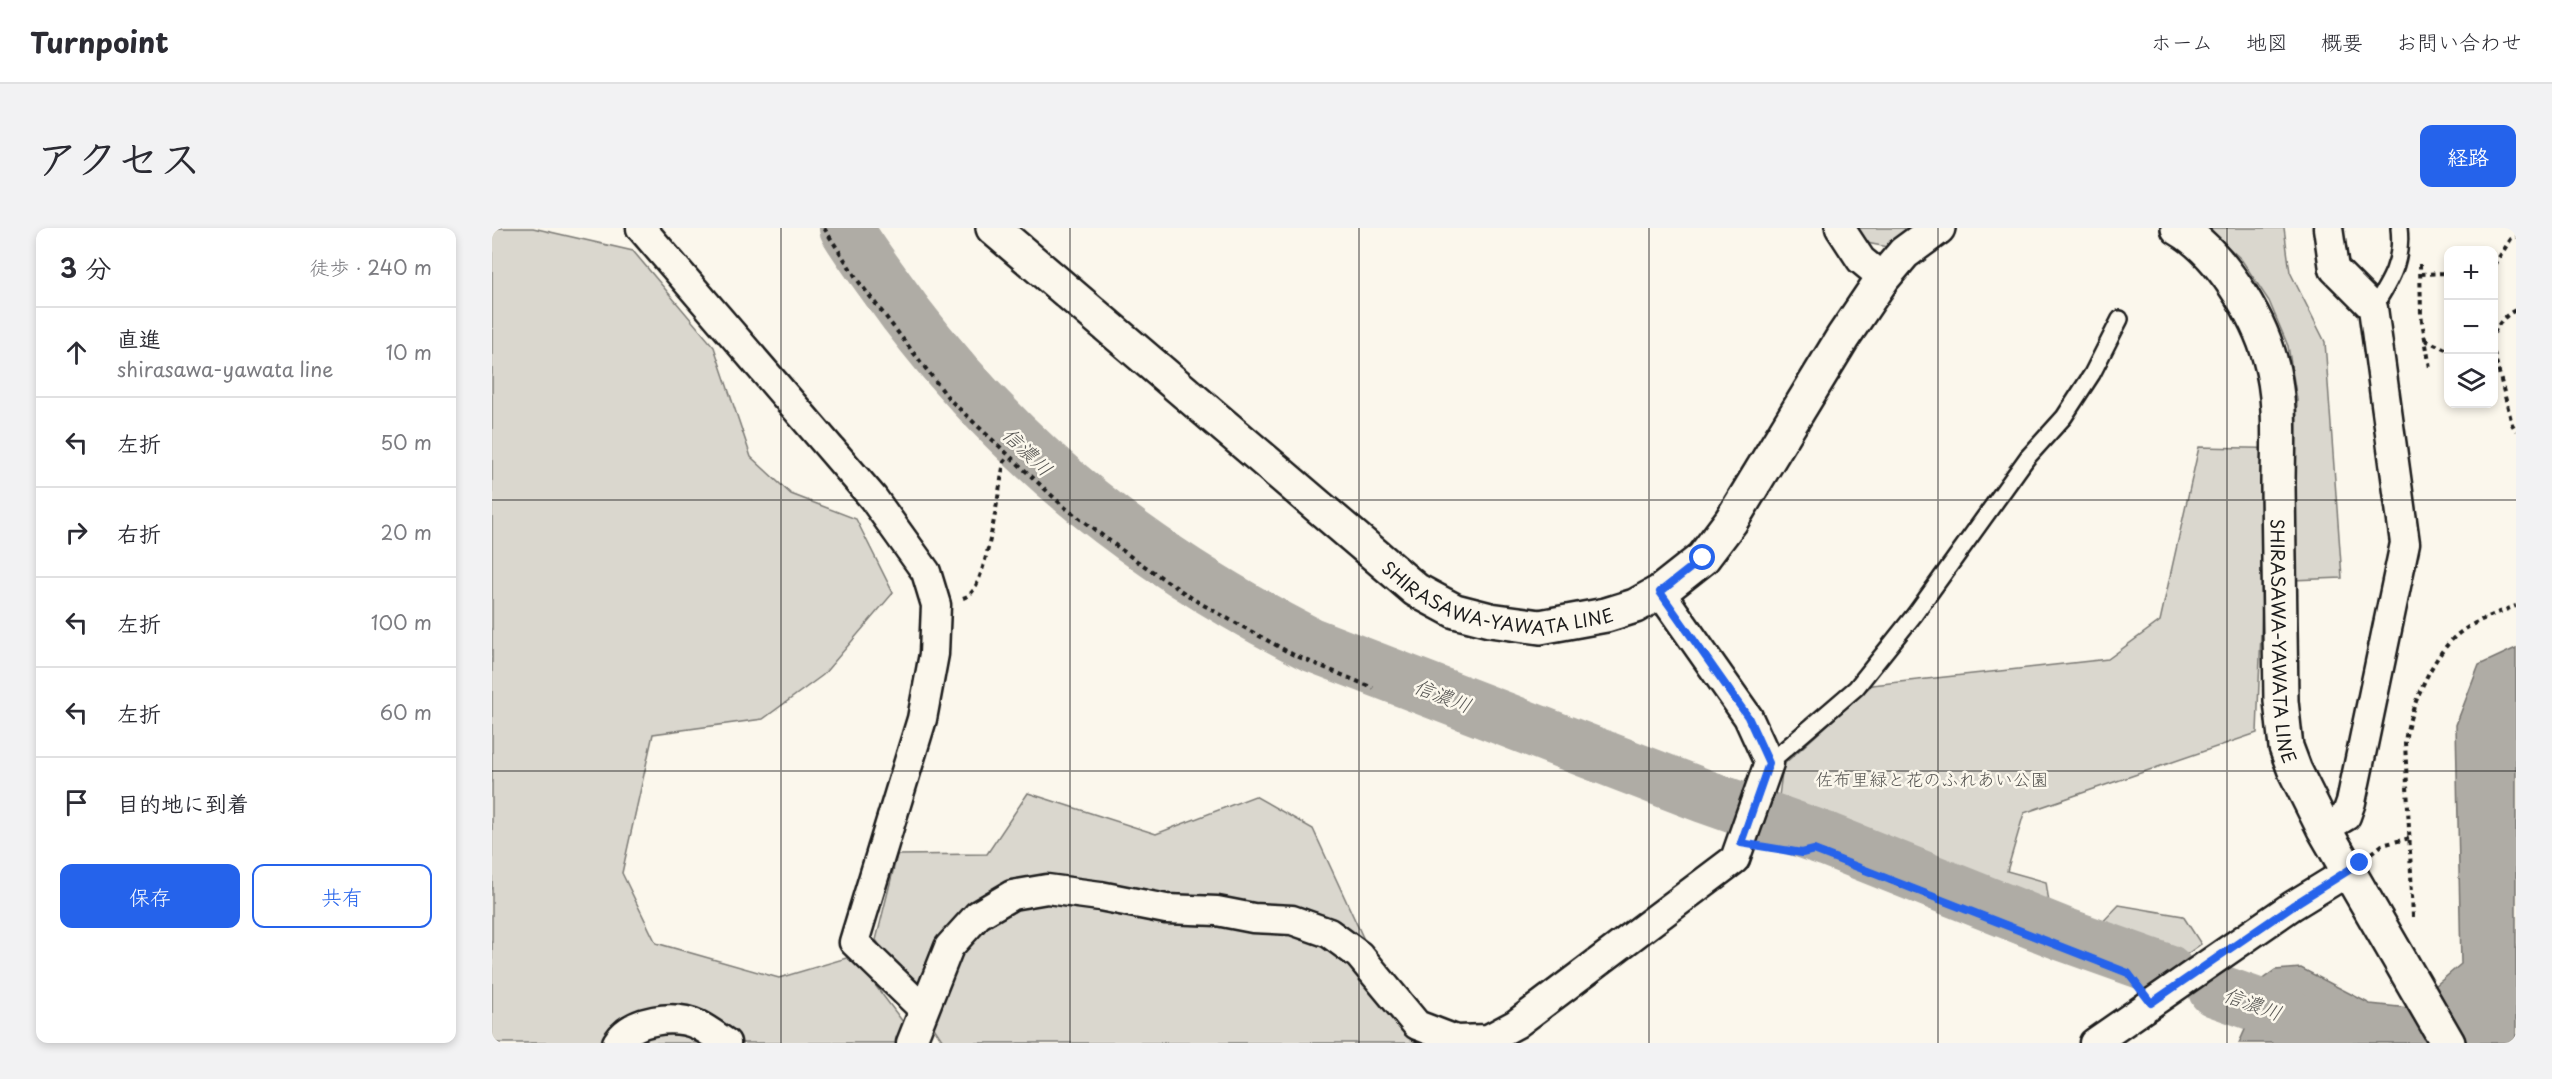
<!DOCTYPE html>
<html lang="ja">
<meta charset="utf-8">
<style>
:root{--surface:#fff;--page:#f2f2f3;--text:#2b2b33;--muted:#7c7c81;--line:#e1e1e2;--accent:#2563eb}
body{margin:0;font-family:"Playpen Sans","Klee One",sans-serif;background:var(--page);color:var(--text)}
.controls{position:absolute;right:18px;top:18px;display:grid;overflow:hidden;border-radius:12px;box-shadow:0 3px 9px #0003}
.controls button{width:54px;height:54px;display:grid;place-items:center;padding:0;border:0;border-bottom:2px solid var(--line);background:var(--surface);color:var(--text);font:30px sans-serif}
.stop{position:absolute;width:18px;height:18px;margin:-14px;border:4px solid #2563eb;border-radius:50%;background:#fff}
.stop.end{background:#2563eb;border-color:#fff;box-shadow:0 2px 6px #0008}
.list{margin:0;padding:0;list-style:none}
h2{display:flex;justify-content:space-between;align-items:center;height:78px;margin:0;padding:0 24px;font-size:26px}
h2 small{font-size:20px;font-weight:400;color:var(--muted)}
.list li{display:grid;grid-template-columns:39px 1fr auto;gap:18px;align-items:center;box-sizing:border-box;height:90px;padding:0 24px;border-top:2px solid var(--line)}
.list b{display:block;font-size:22px;white-space:nowrap}
.list p{margin:0;font-size:20px;white-space:nowrap;color:var(--muted)}
.list em{font-size:20px;font-style:normal;color:var(--muted)}
.actions{display:flex;gap:12px;padding:18px 24px}
.actions a{flex:1;padding:14px 0;border:2px solid var(--accent);border-radius:12px;text-align:center;font-size:21px;color:var(--accent)}
.actions .main{background:var(--accent);color:#fff}
.icon{flex:none;width:33px;height:33px;fill:none;stroke:currentColor;stroke-width:2;stroke-linecap:round;stroke-linejoin:round}
.map{position:relative;flex:none;width:2024px;height:815px;overflow:hidden;border-radius:12px}
header{display:flex;align-items:center;gap:36px;box-sizing:border-box;height:84px;padding:0 30px;background:var(--surface);border-bottom:2px solid var(--line)}
header strong{font-size:28px}
nav{display:flex;gap:33px;margin-inline-start:auto;font-size:21px}
.intro{display:flex;align-items:center;justify-content:space-between;box-sizing:border-box;height:144px;padding:0 36px}
h1{margin:0;font-size:42px}
.button{padding:15px 27px;border-radius:12px;background:var(--accent);color:#fff;font-size:21px;font-weight:700}
main{display:flex;gap:36px;padding:0 36px}
aside{flex:1;background:var(--surface);border-radius:12px;box-shadow:0 3px 9px #0003}
.map>svg:first-child{display:block}
</style>
<header>
<strong>Turnpoint</strong>
<nav><a>ホーム</a><a>地図</a><a>概要</a><a>お問い合わせ</a></nav>
</header>
<div class="intro"><h1>アクセス</h1><a class="button">経路</a></div>
<main>
<aside>
<h2>3 分<small>徒歩 · 240 m</small></h2>
<ul class="list">
<li><svg class="icon" aria-label="ahead" viewBox="0 0 24 24"><path d="M12 20V5M6 11l6-6 6 6"/></svg><div><b>直進</b><p>shirasawa-yawata line</p></div><em>10 m</em></li>
<li><svg class="icon" aria-label="left" viewBox="0 0 24 24"><path d="M17 20v-9H6M10 6l-5 5 5 5"/></svg><div><b>左折</b></div><em>50 m</em></li>
<li><svg class="icon" aria-label="right" viewBox="0 0 24 24"><path d="M7 20v-9h11M14 6l5 5-5 5"/></svg><div><b>右折</b></div><em>20 m</em></li>
<li><svg class="icon" aria-label="left" viewBox="0 0 24 24"><path d="M17 20v-9H6M10 6l-5 5 5 5"/></svg><div><b>左折</b></div><em>100 m</em></li>
<li><svg class="icon" aria-label="left" viewBox="0 0 24 24"><path d="M17 20v-9H6M10 6l-5 5 5 5"/></svg><div><b>左折</b></div><em>60 m</em></li>
<li><svg class="icon" aria-label="arrive" viewBox="0 0 24 24"><path d="M6 21V4h12l-3 4 3 4H6"/></svg><div><b>目的地に到着</b></div></li>
</ul>
<div class="actions"><a class="main">保存</a><a>共有</a></div>
</aside>
<div class="map">
<svg width="2024" height="815" viewBox="0 0 2024 815">
<rect width="100%" height="100%" fill="#fbf7ec"/>
<filter id="ink" filterUnits="userSpaceOnUse"><feTurbulence type="fractalNoise" baseFrequency=".0167" numOctaves="2"/><feDisplacementMap in="SourceGraphic" scale="12" xChannelSelector="R" yChannelSelector="G"/><feConvolveMatrix kernelMatrix="1 2 1 2 8 2 1 2 1" color-interpolation-filters="sRGB"/></filter>
<g filter="url(#ink)">
<path fill="#dad7ce" stroke="#7b7a75" stroke-width="1.5" d="M0,0H41L141,23L222,119L259,229L299,266L364,291L401,365L331,447L271,491L161,506L130,645L164,715L287,750L361,728L427,815H0Z
M1365,0H1417L1395,19L1375,15Z
M1715,0H1792L1798,44L1833,114L1850,350L1771,353L1765,505L1532,585L1515,643L1554,654L1560,695L1598,707L1627,677L1691,688L1709,716L1660,751L1462,671L1285,584L1291,537L1380,457L1616,431L1668,393L1707,219L1804,221L1805,171L1796,118L1777,73L1749,31Z
M536,565L664,606L763,568L821,601L915,805L955,815H452L384,712L405,627L495,626Z"/>
<path fill="#afaca5" stroke="#74726e" stroke-width="1.5" d="M2024,420V815H1747L1756,795L1754,763L1783,742L1809,740L1878,776L1917,780L1969,736L1964,497L1987,437Z"/>
<g fill="none" stroke-linecap="round" stroke-linejoin="round">
<path stroke="#afaca5" stroke-width="54" d="M354,0C372,30 394,58 414,86C525,232 655,333 818,416L1212,568L1336,612L1571,706L1675,743
M1723,762L1799,789L1810,815"/>
<g stroke="#1c1c1c" stroke-width="20">
<path id="lane" d="M1881,80C1898,54 1911,33 1907,0
M1277,535L1364,460L1423,386L1535,230L1572,189L1600,146L1628,91"/>
</g>
<g stroke="#1c1c1c" stroke-width="33">
<path id="street" d="M149,0L381,270L434,344L444,377L442,426L430,491L362,714L431,781
M1348,0L1369,32L1391,50
M1832,601L1854,588L1859,574L1913,315L1881,80L1842,41L1836,0
M125,815C140,791 182,786 206,797C216,802 225,809 234,815
M419,815L457,719L486,687L520,667L555,661L608,668L674,681L725,683L761,690L800,692L837,705L867,727L925,797L964,812L996,811L1024,796L1243,631L1277,535L1256,489L1168,364
M1602,815L1800,678L1857,643"/>
</g>
<g stroke="#1c1c1c" stroke-width="38">
<g id="secondary">
<path id="s1" d="M501,0L924,362L963,383L998,392L1048,399L1114,387L1143,378L1168,364L1211,330L1239,293L1351,109L1391,50L1412,25L1446,0"/>
<path id="s2" d="M1686,0C1727,23 1766,87 1778,131C1790,172 1786,217 1786,258C1787,330 1788,401 1789,473L1794,519L1803,543L1832,601L1956,815"/>
</g>
</g>
<path stroke="#1c1c1c" stroke-width="4" stroke-dasharray="4.5 4.5" stroke-linecap="butt" d="M332,0L367,54L458,172L571,278L642,331L706,374L800,426L881,460
M1928,36L1929,87L1938,140
M2002,37L2019,11L2024,9
M1929,46L1956,45
M2002,105C2007,95 2014,86 2024,82
M1933,112L1956,122
M2002,125L2020,196L2024,203
M471,370C474,369 477,368 479,365C495,349 507,261 512,234L517,229
M1277,620L1310,625L1322,622L1636,745L1643,754
M1880,625L1890,617L1918,610
M1921,689L1913,514C1917,482 1940,428 1965,407C1982,393 2005,385 2024,378"/>
<use href="#lane" stroke="#fbf7ec" stroke-width="15"/>
<use href="#street" stroke="#fbf7ec" stroke-width="28"/>
<use href="#secondary" stroke="#fbf7ec" stroke-width="33"/>
</g>
</g>
<g fill="none" stroke-linecap="round" stroke-linejoin="round" filter="url(#ink)">
<path stroke="#2563eb" stroke-width="8" d="M1211,330L1168,364L1256,489L1277,535L1249,615L1310,625L1322,622L1636,745L1659,775L1800,678L1868,635"/>
</g>
<path fill="none" stroke="#1c1c1c" stroke-width="1.5" stroke-opacity="0.55" d="M289,0V815M578,0V815M867,0V815M1157,0V815M1446,0V815M1735,0V815M0,272H2024M0,543H2024"/>
<g text-anchor="middle" dominant-baseline="central" stroke-width="5" stroke-linejoin="round" paint-order="stroke">
<g font-size="18" fill="#1c1c1c" stroke="#fbf7ec">
<text stroke="none"><textPath href="#s1" startOffset="639">SHIRASAWA-YAWATA LINE</textPath></text>
<text stroke="none"><textPath href="#s2" startOffset="446">SHIRASAWA-YAWATA LINE</textPath></text>
</g>
<g font-size="18" fill="#555451" stroke="#fbf7ec">
<text x="1440" y="550">佐布里緑と花のふれあい公園</text>
</g>
<g font-size="20" font-style="italic" fill="#575653" stroke="#fbf7ec">
<text transform="translate(536 223) rotate(44)">信濃川</text>
<text transform="translate(951 467) rotate(21)">信濃川</text>
<text transform="translate(1761 775) rotate(20)">信濃川</text>
</g>
</g>
</svg>
<div class="controls">
<button>+</button>
<button>−</button>
<button><svg class="icon" aria-label="layers" viewBox="0 0 24 24"><path d="M12 4l9 5-9 5-9-5zM3 14l9 5 9-5"/></svg></button>
</div>
<div class="stop" style="left:1211px;top:330px"></div>
<div class="stop end" style="left:1868px;top:635px"></div>
</div>
</main>
